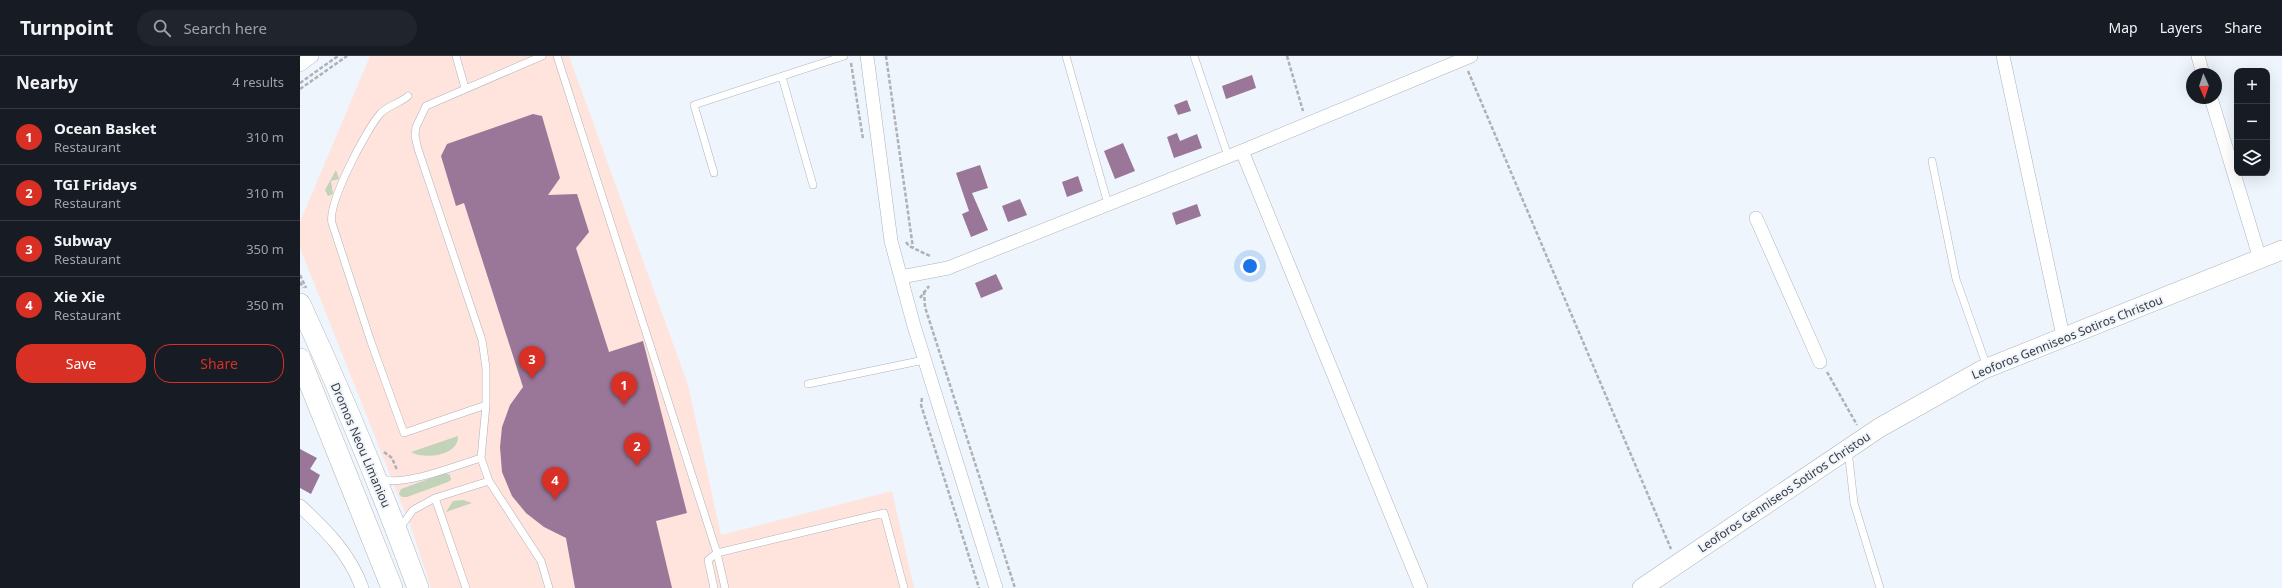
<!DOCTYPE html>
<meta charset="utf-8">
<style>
:root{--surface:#171b24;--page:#20242c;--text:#f1f3f6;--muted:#9ea1a6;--line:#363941;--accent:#d93025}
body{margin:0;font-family:"Noto Sans",sans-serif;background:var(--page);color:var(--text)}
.controls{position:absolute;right:12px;top:12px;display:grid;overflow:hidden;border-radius:8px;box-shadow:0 4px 16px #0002}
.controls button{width:36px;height:36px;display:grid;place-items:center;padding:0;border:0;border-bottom:1px solid var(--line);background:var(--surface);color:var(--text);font:20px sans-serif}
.compass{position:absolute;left:1886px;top:12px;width:36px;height:36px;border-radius:50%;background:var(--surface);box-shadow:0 4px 16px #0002;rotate:177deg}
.you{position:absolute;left:950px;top:210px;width:14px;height:14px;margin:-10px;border:3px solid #fff;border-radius:50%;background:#1a73e8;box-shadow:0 0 0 6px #1a73e833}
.badge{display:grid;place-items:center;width:26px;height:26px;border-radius:50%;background:var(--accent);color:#fff;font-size:13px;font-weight:700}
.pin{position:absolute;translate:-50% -33px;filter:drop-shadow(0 1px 2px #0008)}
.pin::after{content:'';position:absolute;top:21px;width:14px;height:12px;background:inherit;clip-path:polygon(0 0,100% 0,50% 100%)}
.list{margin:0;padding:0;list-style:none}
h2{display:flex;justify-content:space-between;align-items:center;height:52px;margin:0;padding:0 16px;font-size:17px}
h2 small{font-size:13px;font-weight:400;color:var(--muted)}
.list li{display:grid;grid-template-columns:26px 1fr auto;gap:12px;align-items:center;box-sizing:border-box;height:56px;padding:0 16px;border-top:1px solid var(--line)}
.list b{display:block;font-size:15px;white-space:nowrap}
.list p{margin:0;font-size:13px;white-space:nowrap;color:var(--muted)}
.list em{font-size:13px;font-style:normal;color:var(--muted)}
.actions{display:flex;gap:8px;padding:12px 16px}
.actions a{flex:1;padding:9px 0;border:1px solid var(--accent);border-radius:16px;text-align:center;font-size:14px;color:var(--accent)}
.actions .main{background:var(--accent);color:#fff}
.icon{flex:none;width:22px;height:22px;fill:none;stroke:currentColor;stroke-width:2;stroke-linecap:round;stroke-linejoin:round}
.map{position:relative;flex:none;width:1982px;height:532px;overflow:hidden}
header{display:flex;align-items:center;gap:24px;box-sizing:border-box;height:56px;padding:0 20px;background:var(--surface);border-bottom:1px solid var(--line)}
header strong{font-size:19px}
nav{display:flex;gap:22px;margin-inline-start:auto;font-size:14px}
.search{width:280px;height:36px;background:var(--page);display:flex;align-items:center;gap:10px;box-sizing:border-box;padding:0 14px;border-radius:22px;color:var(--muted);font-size:15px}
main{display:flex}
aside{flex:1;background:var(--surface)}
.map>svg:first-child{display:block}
</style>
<header>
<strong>Turnpoint</strong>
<div class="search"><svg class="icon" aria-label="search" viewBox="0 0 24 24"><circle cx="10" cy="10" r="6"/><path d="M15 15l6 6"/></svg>Search here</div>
<nav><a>Map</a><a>Layers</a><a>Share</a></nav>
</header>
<main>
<aside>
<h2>Nearby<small>4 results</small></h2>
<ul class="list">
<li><span class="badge">1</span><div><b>Ocean Basket</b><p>Restaurant</p></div><em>310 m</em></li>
<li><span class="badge">2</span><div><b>TGI Fridays</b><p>Restaurant</p></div><em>310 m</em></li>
<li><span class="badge">3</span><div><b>Subway</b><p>Restaurant</p></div><em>350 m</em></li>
<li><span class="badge">4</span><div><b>Xie Xie</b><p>Restaurant</p></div><em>350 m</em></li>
</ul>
<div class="actions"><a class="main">Save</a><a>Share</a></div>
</aside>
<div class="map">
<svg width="1982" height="532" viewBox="0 0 1982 532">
<rect width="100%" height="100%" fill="#eff5fc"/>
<path fill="#fee4dd" d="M70,0H269L388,329L421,479L592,435L614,532H131L112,474L0,192V166Z"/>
<path fill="#c2d3b9" d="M36,114L39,123L31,125L33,138L28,140L25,134Z
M158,380C159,400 124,404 111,396Z
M145,417L150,419L151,424L148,426L107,441H102L99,438L101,433Z
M163,444L172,447L146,456L153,445Z"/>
<path fill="#9a7698" d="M952,19L956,32L926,43L922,30Z
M887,44L891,55L878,59L874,49Z
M233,58L242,60L260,122L248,139L277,138L289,176L276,192L309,296L343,285L387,457L356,465L372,532H275L266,482L244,471L226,457L212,440L202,416L200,391L202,371L210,349L223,331L164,147L156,150L141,100L147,88Z
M877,77L880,85L897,78L902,92L874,102L867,81Z
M823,87L835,115L815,123L804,95Z
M680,109L688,132L672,137L688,174L671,181L662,158L669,155L656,117Z
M778,120L783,135L767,141L762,126Z
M720,143L727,159L708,166L702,150Z
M897,148L901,160L876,169L872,157Z
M696,218L703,233L681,242L675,227Z
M0,393L17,402L10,413L20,419L11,438L0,432Z"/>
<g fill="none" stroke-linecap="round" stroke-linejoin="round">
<g stroke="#aeb3b9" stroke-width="8">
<path id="lane" d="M156,0L165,32
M242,0L126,50L116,71L115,80L118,93L182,284L186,312V349L181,402L189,425L241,505L249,532
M257,0L417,497L425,532
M766,0L808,148
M894,0L928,100
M482,21L513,129
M108,40C99,48 88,49 80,58C66,74 27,148 32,167L71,286L104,377L186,349
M1632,105L1656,223L1687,311
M414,117L394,49L544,0
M508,328L624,304
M1548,394L1554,447L1580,532
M81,422C98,433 160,408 181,402
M135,442L166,532
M99,473L113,454L135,442L189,425
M414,532L408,504L417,497L584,457L604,532"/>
</g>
<g stroke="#aeb3b9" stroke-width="14">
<path id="street" d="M567,0L591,185L614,270L696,532
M1703,0L1763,280
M1898,0L1903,18
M0,9L12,0
M1911,42L1960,203
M942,95L1121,532
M1456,162L1520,306
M601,221L648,212L942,95L1171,0
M0,450C26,474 50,498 62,532"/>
</g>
<g stroke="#aeb3b9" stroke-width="20">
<path id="secondary" d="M1342,532L1579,372L1682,314L1982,194"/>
</g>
<g stroke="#aeb3b9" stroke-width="22">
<path id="primary" d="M0,248C43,341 83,436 118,532
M0,303L92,532"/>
</g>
<path stroke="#adb2b7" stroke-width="2.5" stroke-dasharray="4 2" stroke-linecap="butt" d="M586,0L613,192
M987,0L1003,55
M551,7L563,83
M1168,15L1371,493
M0,27L38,0
M0,33L47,0
M606,186L609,190L630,200
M0,219L6,232
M0,226L3,232
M624,235L625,251L715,532
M620,242L629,230
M1527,316L1557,369
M622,342L621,349L679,532
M84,396L92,402L97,414"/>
<use href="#lane" stroke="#fff" stroke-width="7"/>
<use href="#street" stroke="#fff" stroke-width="13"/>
<use href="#secondary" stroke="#fff" stroke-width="19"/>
<use href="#primary" stroke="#fff" stroke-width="21"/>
</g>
<g text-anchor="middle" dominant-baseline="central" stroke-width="4" stroke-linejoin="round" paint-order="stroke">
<g font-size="12" fill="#383a3d" stroke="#eff5fc">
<text transform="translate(1767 281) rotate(-22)">Leoforos Genniseos Sotiros Christou</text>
<text transform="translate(61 389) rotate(67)">Dromos Neou Limaniou</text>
<text transform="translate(1484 436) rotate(-34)">Leoforos Genniseos Sotiros Christou</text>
</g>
</g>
</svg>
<div class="controls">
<button>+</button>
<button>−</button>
<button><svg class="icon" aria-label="layers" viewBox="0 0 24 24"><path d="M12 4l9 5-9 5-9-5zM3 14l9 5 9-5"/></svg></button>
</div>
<svg class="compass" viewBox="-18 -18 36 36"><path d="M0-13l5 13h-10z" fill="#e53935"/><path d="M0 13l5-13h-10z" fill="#9ea1a6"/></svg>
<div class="you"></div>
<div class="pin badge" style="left:324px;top:349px">1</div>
<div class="pin badge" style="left:337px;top:410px">2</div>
<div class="pin badge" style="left:232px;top:323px">3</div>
<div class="pin badge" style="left:255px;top:444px">4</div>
</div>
</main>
